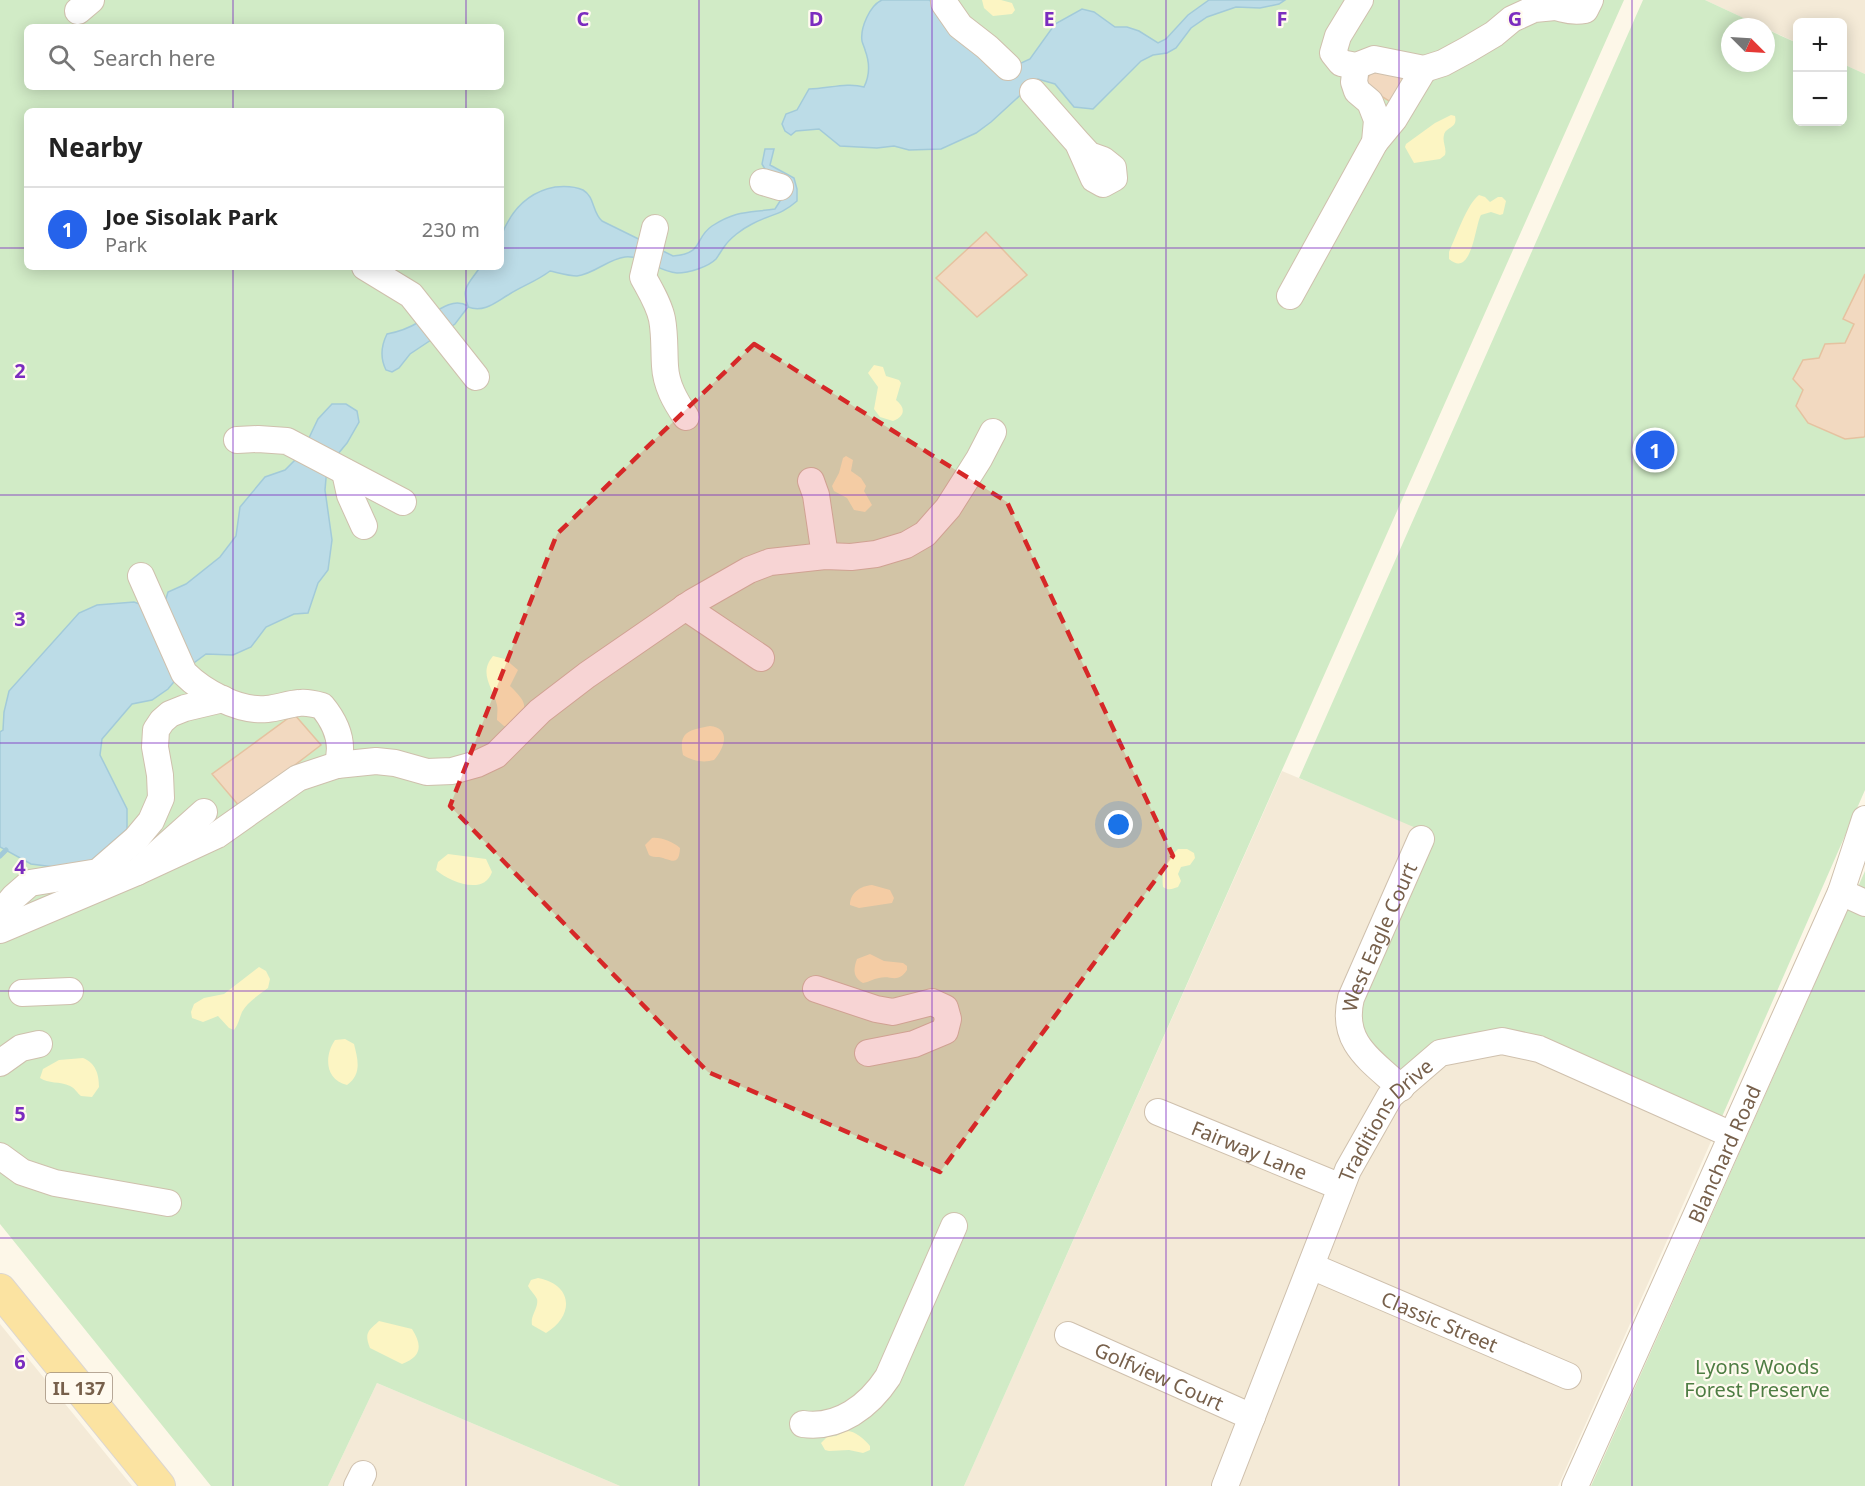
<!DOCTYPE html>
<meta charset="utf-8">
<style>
:root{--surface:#fff;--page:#f2f2f2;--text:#222;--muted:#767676;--line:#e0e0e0;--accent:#2563eb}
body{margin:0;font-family:"Noto Sans",sans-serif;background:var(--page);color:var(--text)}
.controls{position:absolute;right:18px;top:18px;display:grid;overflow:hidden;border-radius:9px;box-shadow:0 3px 15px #0003}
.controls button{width:54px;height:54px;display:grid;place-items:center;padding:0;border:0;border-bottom:2px solid var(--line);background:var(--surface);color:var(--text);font:30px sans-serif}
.compass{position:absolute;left:1721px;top:18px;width:54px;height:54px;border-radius:50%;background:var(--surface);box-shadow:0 3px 15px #0003;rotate:114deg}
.you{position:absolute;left:1119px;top:825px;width:21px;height:21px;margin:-15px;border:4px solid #fff;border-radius:50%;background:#1a73e8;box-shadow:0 0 0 9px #1a73e833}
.badge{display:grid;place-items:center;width:39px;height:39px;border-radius:50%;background:var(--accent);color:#fff;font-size:20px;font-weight:700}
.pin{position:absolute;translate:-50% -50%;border:3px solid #fff;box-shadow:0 2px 6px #0006}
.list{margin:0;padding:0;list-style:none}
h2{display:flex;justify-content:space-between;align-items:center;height:78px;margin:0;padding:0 24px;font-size:26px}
h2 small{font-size:20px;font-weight:400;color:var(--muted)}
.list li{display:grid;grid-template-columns:39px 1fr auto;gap:18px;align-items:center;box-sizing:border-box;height:84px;padding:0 24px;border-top:2px solid var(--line)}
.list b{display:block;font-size:22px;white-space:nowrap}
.list p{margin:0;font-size:20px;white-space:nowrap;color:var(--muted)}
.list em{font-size:20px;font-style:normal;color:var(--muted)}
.icon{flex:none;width:33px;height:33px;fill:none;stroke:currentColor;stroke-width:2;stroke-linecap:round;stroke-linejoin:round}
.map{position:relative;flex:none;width:1865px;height:1486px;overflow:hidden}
.search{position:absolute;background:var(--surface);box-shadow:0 3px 15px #0003;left:24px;top:24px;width:480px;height:66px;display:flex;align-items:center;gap:15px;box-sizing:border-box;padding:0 21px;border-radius:9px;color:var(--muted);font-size:22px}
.panel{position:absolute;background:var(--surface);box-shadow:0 3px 15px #0003;left:24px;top:108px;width:480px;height:162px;border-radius:9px}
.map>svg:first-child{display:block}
</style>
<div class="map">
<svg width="1865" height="1486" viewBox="0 0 1865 1486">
<rect width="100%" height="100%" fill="#fdf7e8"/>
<path fill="#f4ead7" d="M1705,0H1865V74L1843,64L1842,22H1798L1797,43Z
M1282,771L1430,833L1495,1036L1721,1119L1558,1486H964Z
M0,1324L132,1486H0Z
M377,1383L620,1486H328Z"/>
<path fill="#d1ebc6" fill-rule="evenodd" d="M0,0H1624L964,1486H620L377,1383L328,1486H211L0,1224ZM27,27H501V87H27ZM27,111H501V267H27Z
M1643,0H1705L1763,27H1730V63H1766V29L1797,43L1798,122H1842L1843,64L1865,74V790L1721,1119L1495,1036L1400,1071L1367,1045L1357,1018L1430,834L1299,778Z
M1865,871V1486H1591Z"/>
<path fill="#fcf5c3" d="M982,0H1001L1012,3L1015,10L1012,14L993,16L984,8Z
M1451,115L1455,116C1458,129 1446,126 1444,135C1442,142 1447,148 1445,155L1440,159L1414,163L1405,147L1406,144L1435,123Z
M1479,195L1485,197L1490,202L1498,197H1502L1506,201L1503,214L1500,215L1491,212L1481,215C1475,225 1472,279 1449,259V252C1456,237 1467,204 1479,195Z
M874,365L883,367L886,376L899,380L901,383L896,400C906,408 905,416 893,421L880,417L874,409L878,387L868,373Z
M846,456L853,460L851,471L861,478L866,486L864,491L872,505L865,512L854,510L847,498L834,491L832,486L839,473L843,458Z
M493,656L505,659L518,670L510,686C531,706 527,709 509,728L504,726L497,720C497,715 498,710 497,705C493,687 478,674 493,656Z
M710,726C732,728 724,749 714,760C704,763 692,761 683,755C678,731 690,730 710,726Z
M652,838C661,837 673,842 680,848C679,868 670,859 659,857C655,857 652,857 649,855L645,845Z
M1178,849H1187L1194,853L1195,858L1190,865L1181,867L1178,874L1181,881L1178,887C1172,889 1169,891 1163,887C1161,870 1166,861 1178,849Z
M448,854L486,859L492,872C484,896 450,882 436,870L438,862Z
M872,885L890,890L894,898L892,903L859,908L850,905C850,893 860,886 872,885Z
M870,954L884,961L903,963L907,966V970C898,984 891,975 879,978C873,979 869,982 863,983C853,977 853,970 857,959Z
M259,967L266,971L270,979L268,988C259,995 247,1002 242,1012C239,1019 239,1023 234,1030L229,1028L218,1016L203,1022L192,1018L191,1012L194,1004L204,998L224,994Z
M345,1039L354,1044C358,1060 362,1074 347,1085C325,1080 324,1056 335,1040Z
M83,1058C96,1063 99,1075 99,1087L92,1097L81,1096C77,1093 75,1088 70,1086C60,1081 48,1084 40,1078L43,1069L59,1060Z
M538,1278C574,1285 574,1316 546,1333L532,1325C530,1315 539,1308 537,1299C535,1295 530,1290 528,1286L531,1280Z
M379,1321L412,1329C423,1346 421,1357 402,1364L370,1348C364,1333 368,1331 379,1321Z
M846,1431C856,1431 864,1439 870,1446V1450L863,1453L849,1450L829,1451L825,1450L821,1443L827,1437L836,1436Z"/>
<path fill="#bcdce7" stroke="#a2cad9" stroke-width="1.5" d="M882,0H929L1014,71L1021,63L1030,59L1055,24L1082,9L1094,12L1115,27H1127L1139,31L1158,43L1166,39L1188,15L1209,0H1285L1279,4L1260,8L1236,7L1207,17L1191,28L1176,48L1167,53L1153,55L1141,61L1093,109L1074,107L1055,84L1038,79L991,122L976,133L941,149L909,150L894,146L877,148L840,146L819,129L796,131L791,135L785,131L782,124L786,114L797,110L809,89C827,89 847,82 864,87C870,75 870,63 865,50C865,49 862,42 862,41C860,28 870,5 882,0Z
M765,149H774L770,165L794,178L797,189V201C780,216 770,214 752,224C742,229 730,238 724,247C721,251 719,255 716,259C708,267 689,273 677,273C659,272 643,255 625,257C608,259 594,274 577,276C569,276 559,273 550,271C537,281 522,286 508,295C496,302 484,313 468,307L455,324L410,354L399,368L392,372L386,370C380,358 381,346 387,334C398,332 409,328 419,322C434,314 451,296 468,306C460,287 471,282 480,267H501C501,257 499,243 502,234C512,209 528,192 555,187C565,186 574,186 583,190C595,197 592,212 602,221L673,256C704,254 694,238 712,226C737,210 748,213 775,209L782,198L762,164Z
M332,404H346L357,411L359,422L347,443L327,467L325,490L332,540L328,570L318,583L308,613L294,614L266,627L251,647L233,655L206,654L183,671L168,689L152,700L132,704L102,739L100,755L127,809V829L88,863L62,868L31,864L0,847V732L3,730L4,712L9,691L79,613L97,605L134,602L148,607L164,605L168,592L186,584L220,557L236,536L240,507L265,477L285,470L296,459L308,440L318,419Z"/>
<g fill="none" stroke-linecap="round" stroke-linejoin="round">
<path stroke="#a2cad9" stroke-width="5" d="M0,856L6,850"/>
</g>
<path fill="#f2d9c0" stroke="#e5c2a0" stroke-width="1.5" d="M1377,63L1408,81L1394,104L1363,85Z
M986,232L1027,275L977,317L936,278Z
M1865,274V436L1864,437L1845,439L1808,423L1796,406L1803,390L1793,379L1803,360L1819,358L1825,344L1845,343L1854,324L1843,319Z
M294,714L321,745L240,807L212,774Z"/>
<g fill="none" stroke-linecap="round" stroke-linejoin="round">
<g stroke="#cfc0ad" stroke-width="28">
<g id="minor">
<path d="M944,0V3L960,26L987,47L1008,67"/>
<path d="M1360,0L1338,36L1333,53L1341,63L1356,66L1374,59L1424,69L1443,63L1467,50L1494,34L1512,19L1534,9L1555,7"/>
<path d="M1541,0C1555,7 1569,13 1585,10L1590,0"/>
<path d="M78,11L91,0"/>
<path d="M1033,92L1078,143L1094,179L1103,184L1114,178L1113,168L1103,160L1089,155L1078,143"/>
<path d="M1375,142L1394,119L1424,69"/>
<path d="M763,182L780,187"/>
<path d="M655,228L643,277C650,290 659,304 662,319C665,335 664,350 665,366C666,385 675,401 686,417"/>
<path d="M365,267L411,295L476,377"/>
<path d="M1290,296L1375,142L1377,120L1370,102L1357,91L1354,82L1356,66"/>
<path d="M237,440L258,439L287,441L403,502"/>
<path d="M345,472L350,495L364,526"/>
<path d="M811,481L816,495L825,556"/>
<path d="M141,576L184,673C203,692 239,712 267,709C278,708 288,704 299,703C306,702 315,704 322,706C336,723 345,743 337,765"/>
<path d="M685,607L761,658"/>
<path d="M137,872L217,835L298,778L337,765L376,761L395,763L427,772L452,771L477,764L496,755L540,711L587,675L693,602L749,570L770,562L825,556L851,557L876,554L906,545L925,534L948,508L979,459L993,432"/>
<path d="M1841,892L1865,903"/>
<path d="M0,914L14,897L30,883L98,872L136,839L151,821L161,798L160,775L155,747L156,730L162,721L170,714L185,708L223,699"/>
<path d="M0,930L137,872L204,812"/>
<path d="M816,989L876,1009L893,1012L932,1002L945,1008L948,1019L945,1031L914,1044L868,1053"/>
<path d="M22,993L70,991"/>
<path d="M0,1063L21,1048L39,1044"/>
<path id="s1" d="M1401,1088C1371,1060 1340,1043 1351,998L1421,839"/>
<path id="s2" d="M1158,1112L1341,1187"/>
<path d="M0,1156L22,1172L55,1183L168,1203"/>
<path id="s3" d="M1311,1266L1568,1376"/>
<path id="s4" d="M1068,1335L1252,1417"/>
<path d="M803,1424C839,1429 869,1406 888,1377L954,1226"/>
<path d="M357,1486L363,1474"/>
<path id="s5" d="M1225,1486L1348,1170L1390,1096L1440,1053L1502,1041L1539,1049L1732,1135"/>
<path id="s6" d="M1575,1486L1841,892L1865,819"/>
</g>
</g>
<g stroke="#dcd6d0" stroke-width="34">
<path id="major" d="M0,1290L159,1486"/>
</g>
<use href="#minor" stroke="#fff" stroke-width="26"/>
<use href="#major" stroke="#fbe3a1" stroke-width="32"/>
</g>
<path fill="#d62828" fill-opacity="0.2" stroke="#d62828" stroke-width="4.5" stroke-dasharray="12 8" stroke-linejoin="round" d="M754,344L1007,502L1173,856L940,1172L708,1072L450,806L557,534Z"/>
<path fill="none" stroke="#7b2cbf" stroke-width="1.5" stroke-opacity="0.55" d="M233,0V27M466,0V27M699,0V1486M932,0V1486M1166,0V1486M1399,0V1486M1632,0V1486M233,87V111M466,87V111M0,248H27M501,248H1865M233,267V1486M466,267V1486M0,495H1865M0,743H1865M0,991H1865M0,1238H1865"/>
<g text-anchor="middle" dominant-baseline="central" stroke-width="4.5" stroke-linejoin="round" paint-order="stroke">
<rect fill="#fffaef" stroke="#a08e7c" stroke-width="1.5" x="46" y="1373" width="66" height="30" rx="4.5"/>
<g font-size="18" font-weight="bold" fill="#77604b">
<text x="79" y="1388">IL 137</text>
</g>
<g font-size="20" fill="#77604b" stroke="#fffaef">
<text stroke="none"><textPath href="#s1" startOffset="177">West Eagle Court</textPath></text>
<text stroke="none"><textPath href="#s5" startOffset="402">Traditions Drive</textPath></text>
<text stroke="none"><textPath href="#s2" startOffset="99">Fairway Lane</textPath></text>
<text stroke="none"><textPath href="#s6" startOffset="364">Blanchard Road</textPath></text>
<text stroke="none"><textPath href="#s3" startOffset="140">Classic Street</textPath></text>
<text stroke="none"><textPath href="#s4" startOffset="100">Golfview Court</textPath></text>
</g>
<g font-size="20" fill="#4e7d43" stroke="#fffaef">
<text x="1757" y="1366">Lyons Woods<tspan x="1757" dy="23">Forest Preserve</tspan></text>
</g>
</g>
<g font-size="20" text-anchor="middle" font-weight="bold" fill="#7b2cbf" stroke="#fffaef" stroke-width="4.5" stroke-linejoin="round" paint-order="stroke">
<text x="583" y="26">C</text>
<text x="816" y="26">D</text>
<text x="1049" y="26">E</text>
<text x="1282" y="26">F</text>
<text x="1515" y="26">G</text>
<text x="20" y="378">2</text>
<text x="20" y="626">3</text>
<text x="20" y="874">4</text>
<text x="20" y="1121">5</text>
<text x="20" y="1369">6</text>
</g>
</svg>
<div class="controls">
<button>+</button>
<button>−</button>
</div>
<svg class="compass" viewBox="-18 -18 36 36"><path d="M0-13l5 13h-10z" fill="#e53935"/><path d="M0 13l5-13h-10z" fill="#767676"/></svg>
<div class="you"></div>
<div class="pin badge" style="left:1655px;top:450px">1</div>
<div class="search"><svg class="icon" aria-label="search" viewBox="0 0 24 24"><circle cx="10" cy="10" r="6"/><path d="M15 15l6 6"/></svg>Search here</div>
<section class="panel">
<h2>Nearby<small></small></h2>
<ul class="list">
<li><span class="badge">1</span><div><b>Joe Sisolak Park</b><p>Park</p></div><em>230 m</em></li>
</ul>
</section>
</div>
